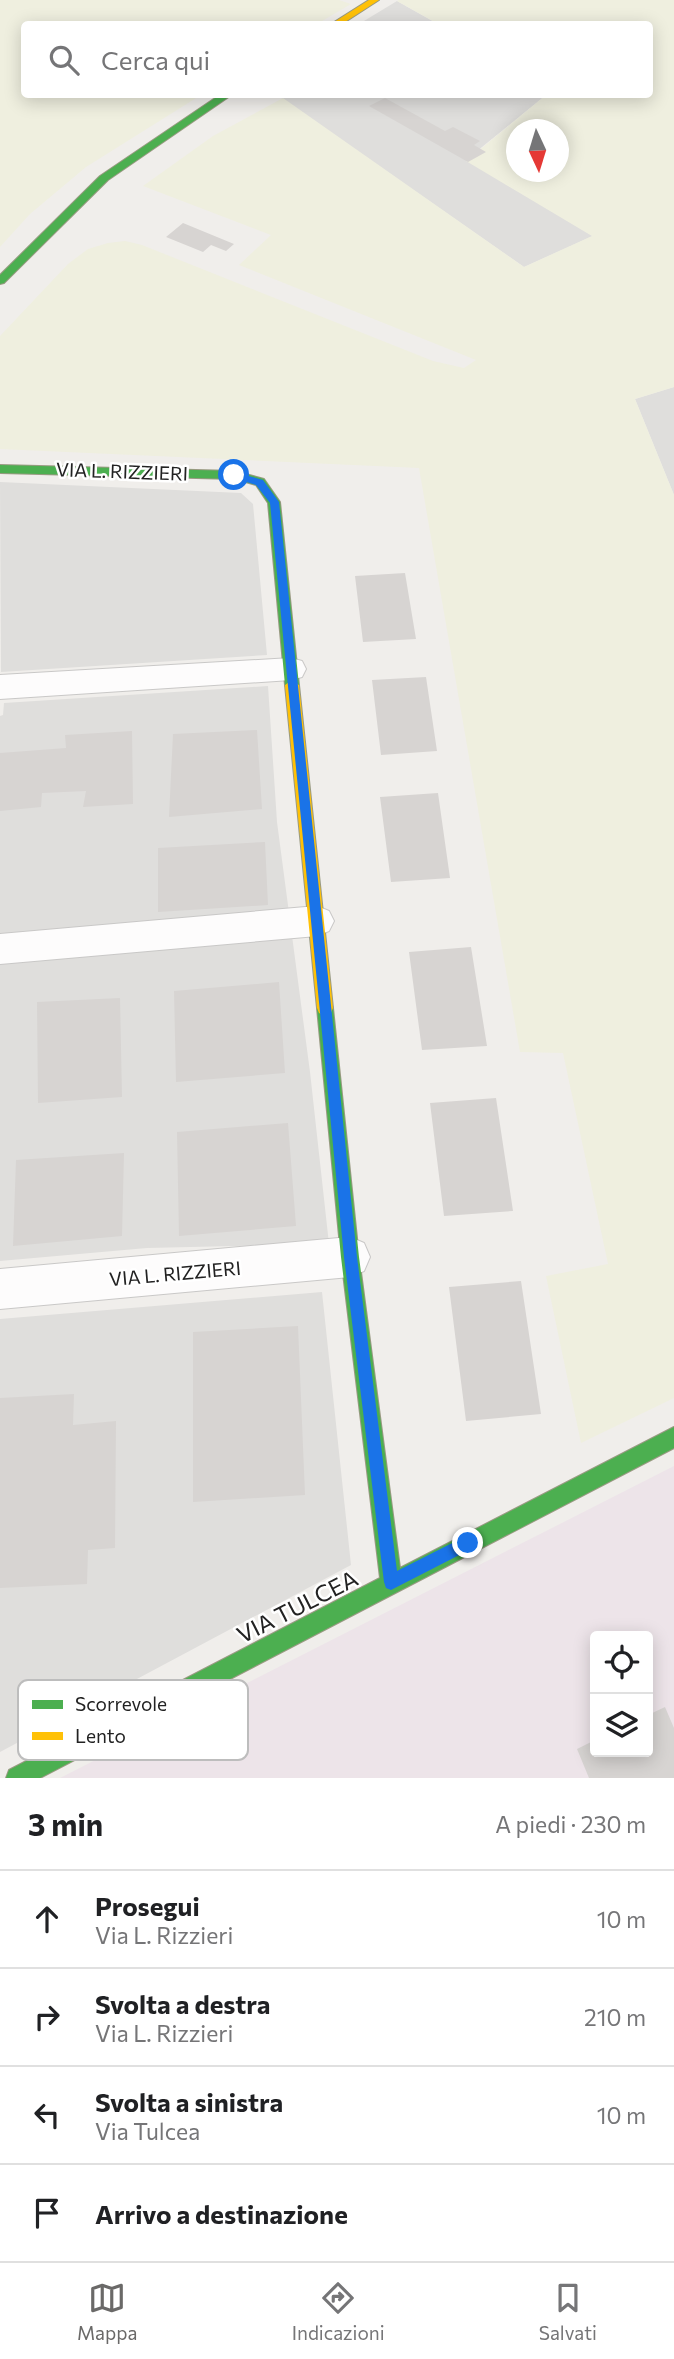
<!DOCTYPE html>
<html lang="it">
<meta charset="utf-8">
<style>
:root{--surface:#fff;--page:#f6f6f6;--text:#202124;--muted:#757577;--line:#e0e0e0;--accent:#6a6968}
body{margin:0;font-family:Commissioner,sans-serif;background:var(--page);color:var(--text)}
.controls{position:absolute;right:21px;bottom:21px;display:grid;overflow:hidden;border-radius:7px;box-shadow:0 4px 18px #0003}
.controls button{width:63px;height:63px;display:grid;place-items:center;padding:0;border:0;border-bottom:2px solid var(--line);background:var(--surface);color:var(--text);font:35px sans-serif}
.compass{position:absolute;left:506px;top:119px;width:63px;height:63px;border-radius:50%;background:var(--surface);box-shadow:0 4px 18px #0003;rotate:176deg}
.stop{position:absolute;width:21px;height:21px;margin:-16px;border:5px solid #1a73e8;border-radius:50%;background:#fff}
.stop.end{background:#1a73e8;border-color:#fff;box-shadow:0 2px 7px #0008}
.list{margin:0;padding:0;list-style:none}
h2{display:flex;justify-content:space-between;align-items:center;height:91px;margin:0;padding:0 28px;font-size:30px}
h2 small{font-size:23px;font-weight:400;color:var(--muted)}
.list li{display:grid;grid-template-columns:46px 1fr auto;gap:21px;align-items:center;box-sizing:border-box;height:98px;padding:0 28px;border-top:2px solid var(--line)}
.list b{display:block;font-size:26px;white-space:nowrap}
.list p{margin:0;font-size:23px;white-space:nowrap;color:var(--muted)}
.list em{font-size:23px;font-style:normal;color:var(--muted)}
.icon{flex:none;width:38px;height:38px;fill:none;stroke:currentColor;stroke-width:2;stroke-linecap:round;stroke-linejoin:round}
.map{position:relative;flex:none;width:674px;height:1778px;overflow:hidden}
.search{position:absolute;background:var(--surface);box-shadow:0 4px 18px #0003;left:21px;right:21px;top:21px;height:77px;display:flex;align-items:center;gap:18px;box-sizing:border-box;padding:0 24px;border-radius:7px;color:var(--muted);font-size:26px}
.sheet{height:483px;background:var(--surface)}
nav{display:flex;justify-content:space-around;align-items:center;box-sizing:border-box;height:98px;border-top:2px solid var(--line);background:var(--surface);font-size:19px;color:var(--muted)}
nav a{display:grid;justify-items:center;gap:4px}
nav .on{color:var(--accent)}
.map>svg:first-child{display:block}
</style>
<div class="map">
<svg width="674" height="1778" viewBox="0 0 674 1778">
<rect width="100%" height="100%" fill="#f0eeeb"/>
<path fill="#dfdedc" d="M397,1L438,24H359Z
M277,95H546L466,160L593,236L524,267Z
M674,387V495L635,399Z
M0,482L241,493L253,504L267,655L1,672Z
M268,686L277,822L310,1072L329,1244L147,1248L0,1261V716L3,715L4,703Z
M322,1292L351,1565L0,1752V1319Z"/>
<path fill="#ede4e9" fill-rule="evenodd" d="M674,1466V1778H60ZM595,1636H648V1752H595Z"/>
<path fill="#efefdf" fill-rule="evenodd" d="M0,0H339L351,4L317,24H24V94L201,95L86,167L30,214L0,247Z
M399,0H674V387L635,399L674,495V1398L581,1443L546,1276L608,1264L563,1053L520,1052L419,468L0,449V336L68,264L88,249L108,243L125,241L142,245L433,361L464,368L476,360L239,265L271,235L143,186L213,136L283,98L524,267L592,236L466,161L546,95L650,94V24H438L397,1ZM516,130H558V172H516Z"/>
<path fill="#d7d4d2" d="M385,98L445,131L453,127L480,141L474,145L486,152L468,162L369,106Z
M183,223L234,244L226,251L211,245L203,252L166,237Z
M405,573L416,639L363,642L355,576Z
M426,677L437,751L381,755L372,680Z
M257,730L262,809L169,817L173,734Z
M132,731L133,804L83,807L86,791L42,793L41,807L0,811V753L66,748L65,735Z
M438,793L450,878L391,882L380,797Z
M265,842L268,905L158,912V848Z
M471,947L487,1046L422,1050L409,952Z
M279,982L285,1073L176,1082L174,991Z
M120,998L122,1097L38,1103L37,1002Z
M496,1098L513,1211L444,1216L430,1103Z
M288,1123L296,1226L179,1236L177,1132Z
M124,1153L122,1236L13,1246L16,1160Z
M521,1281L541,1414L466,1421L449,1287Z
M298,1326L305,1495L193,1502V1332Z
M74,1394L73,1425L116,1421L115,1548L88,1550L87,1584L0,1588V1398Z
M665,1707L674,1728V1778H589L577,1749L595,1740V1752H648V1715Z"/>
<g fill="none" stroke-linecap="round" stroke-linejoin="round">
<g stroke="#c9c8c7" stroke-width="2">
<path id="street" d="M291,658L302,661L306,669L302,677L291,680L0,699V675Z
M317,906L329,911L334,921L329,931L317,936L0,964V934Z
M350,1237L364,1243L370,1257L364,1271L350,1277L0,1309V1269Z"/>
</g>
<g stroke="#999a82" stroke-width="2">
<path id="fast" d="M221,94H233L108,180L4,283L0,284V275L100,176Z
M0,465L235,471L264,479L280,502L299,685L297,689H287L285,685L268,503L256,485L235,479L0,473Z
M325,1000L331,1003L333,1008L359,1257L400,1568L674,1427V1448L40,1778H6L9,1770L380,1578L341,1257L317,1008L319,1003Z"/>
</g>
<g stroke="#999a82" stroke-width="2">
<path id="slow" d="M369,0H379L342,24H331Z
M292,680L299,685L333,1008L331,1013L325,1016L319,1013L317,1008L285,685Z"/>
</g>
<use href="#street" fill="#fdfcfc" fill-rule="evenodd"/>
<use href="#fast" fill="#4caf50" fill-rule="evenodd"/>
<use href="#slow" fill="#ffc107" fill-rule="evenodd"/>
</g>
<path fill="#1a73e8" d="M234,472L263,480L279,502L357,1257L397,1571L468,1535L473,1538L476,1543L473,1548L391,1590L386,1588L384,1582L344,1257L270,503L256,485L231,477V473Z"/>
<g text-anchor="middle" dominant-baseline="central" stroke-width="5" stroke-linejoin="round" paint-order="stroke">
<g font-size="19" fill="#222" stroke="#fff">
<text transform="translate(122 471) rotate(2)">VIA L. RIZZIERI</text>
<text transform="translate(175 1273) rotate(-5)">VIA L. RIZZIERI</text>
</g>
<g font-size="23" fill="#222" stroke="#fff">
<text transform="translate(297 1606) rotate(-27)">VIA TULCEA</text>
</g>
</g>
<rect x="18" y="1680" width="230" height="80" rx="10" fill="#fff" stroke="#bdbdbd" stroke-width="2"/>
<rect x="32" y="1700" width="31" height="9" fill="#4caf50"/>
<rect x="32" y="1732" width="31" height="8" fill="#ffc107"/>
<g font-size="19" fill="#222">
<text x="75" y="1711">Scorrevole</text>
<text x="75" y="1743">Lento</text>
</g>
</svg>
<div class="controls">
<button><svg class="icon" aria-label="locate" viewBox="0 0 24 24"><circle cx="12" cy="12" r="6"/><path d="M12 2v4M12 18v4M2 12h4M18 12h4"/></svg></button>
<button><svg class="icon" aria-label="layers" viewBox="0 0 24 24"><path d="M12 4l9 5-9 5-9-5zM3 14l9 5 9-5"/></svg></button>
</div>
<svg class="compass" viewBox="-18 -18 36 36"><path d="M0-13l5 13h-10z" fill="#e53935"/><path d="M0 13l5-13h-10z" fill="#757577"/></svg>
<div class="stop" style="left:234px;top:475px"></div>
<div class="stop end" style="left:468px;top:1543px"></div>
<div class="search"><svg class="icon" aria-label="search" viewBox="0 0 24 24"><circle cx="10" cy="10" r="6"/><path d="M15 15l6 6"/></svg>Cerca qui</div>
</div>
<section class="sheet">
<h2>3 min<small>A piedi · 230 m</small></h2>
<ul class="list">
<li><svg class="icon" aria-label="ahead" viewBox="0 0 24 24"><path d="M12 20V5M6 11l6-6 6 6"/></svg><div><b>Prosegui</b><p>Via L. Rizzieri</p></div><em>10 m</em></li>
<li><svg class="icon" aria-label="right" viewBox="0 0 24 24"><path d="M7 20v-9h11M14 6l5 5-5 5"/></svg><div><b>Svolta a destra</b><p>Via L. Rizzieri</p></div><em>210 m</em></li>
<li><svg class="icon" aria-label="left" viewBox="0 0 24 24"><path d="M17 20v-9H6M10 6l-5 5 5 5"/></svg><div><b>Svolta a sinistra</b><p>Via Tulcea</p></div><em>10 m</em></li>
<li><svg class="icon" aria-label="arrive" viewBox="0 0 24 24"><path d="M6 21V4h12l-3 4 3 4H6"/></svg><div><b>Arrivo a destinazione</b></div></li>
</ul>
</section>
<nav>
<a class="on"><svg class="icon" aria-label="map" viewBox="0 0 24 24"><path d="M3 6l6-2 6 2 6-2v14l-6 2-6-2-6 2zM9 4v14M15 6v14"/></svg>Mappa</a>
<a><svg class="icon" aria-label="directions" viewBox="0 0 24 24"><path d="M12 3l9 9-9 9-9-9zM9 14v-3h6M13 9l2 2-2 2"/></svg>Indicazioni</a>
<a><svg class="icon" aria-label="saved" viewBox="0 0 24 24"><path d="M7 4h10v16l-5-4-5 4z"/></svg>Salvati</a>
</nav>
